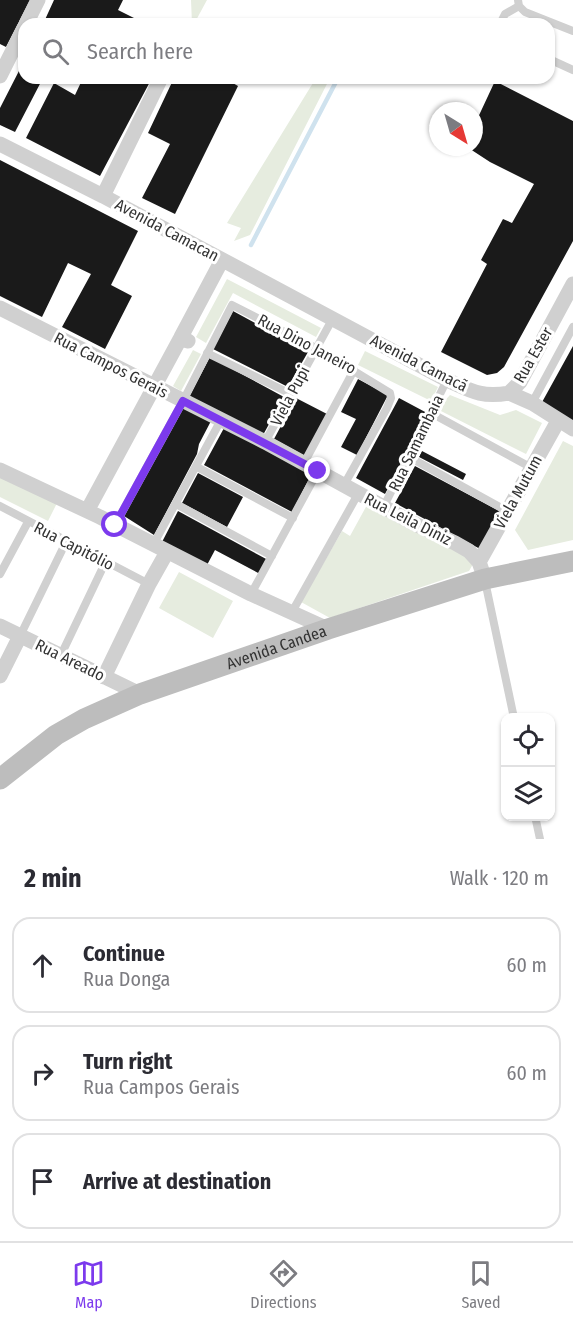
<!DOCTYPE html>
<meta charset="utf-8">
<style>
:root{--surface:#fff;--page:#f7f7f7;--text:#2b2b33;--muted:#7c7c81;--line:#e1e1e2;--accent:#7c3aed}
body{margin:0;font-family:"Fira Sans Condensed",sans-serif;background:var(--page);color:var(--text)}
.controls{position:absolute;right:18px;bottom:18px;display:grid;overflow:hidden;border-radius:12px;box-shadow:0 2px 4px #0004}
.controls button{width:54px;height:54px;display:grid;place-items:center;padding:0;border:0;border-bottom:2px solid var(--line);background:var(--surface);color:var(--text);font:30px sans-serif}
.compass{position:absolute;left:429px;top:102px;width:54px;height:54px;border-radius:50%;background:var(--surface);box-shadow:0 2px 4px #0004;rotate:143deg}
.stop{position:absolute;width:18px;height:18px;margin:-14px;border:4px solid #7c3aed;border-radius:50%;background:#fff}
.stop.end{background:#7c3aed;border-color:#fff;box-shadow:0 2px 6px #0008}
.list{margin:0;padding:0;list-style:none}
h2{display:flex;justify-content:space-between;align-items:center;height:78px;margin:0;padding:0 24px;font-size:26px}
h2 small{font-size:20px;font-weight:400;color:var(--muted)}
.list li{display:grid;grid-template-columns:39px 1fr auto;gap:18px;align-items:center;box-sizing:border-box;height:96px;margin:0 12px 12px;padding:0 12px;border:2px solid var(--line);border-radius:18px}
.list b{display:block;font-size:22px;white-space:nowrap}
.list p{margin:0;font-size:20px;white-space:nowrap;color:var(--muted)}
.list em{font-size:20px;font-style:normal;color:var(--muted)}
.icon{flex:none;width:33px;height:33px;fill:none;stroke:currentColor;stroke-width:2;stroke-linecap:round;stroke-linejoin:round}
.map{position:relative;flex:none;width:573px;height:839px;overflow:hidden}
.search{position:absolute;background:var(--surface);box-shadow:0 2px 4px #0004;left:18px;right:18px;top:18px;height:66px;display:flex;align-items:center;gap:15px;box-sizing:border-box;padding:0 21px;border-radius:18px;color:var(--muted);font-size:22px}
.sheet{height:402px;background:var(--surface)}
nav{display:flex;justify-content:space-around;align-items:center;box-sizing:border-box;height:84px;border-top:2px solid var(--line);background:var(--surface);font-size:16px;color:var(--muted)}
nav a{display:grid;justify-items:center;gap:3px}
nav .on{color:var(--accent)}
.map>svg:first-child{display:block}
</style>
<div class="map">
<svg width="573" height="839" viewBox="0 0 573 839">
<rect width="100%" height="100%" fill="#fff"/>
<path fill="#e6ecdf" d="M191,0H207L194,24H192Z
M316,78H330L250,235L234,241L241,228L227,223Z
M227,279L321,328L316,337L233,293L206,343L196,337Z
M193,350L201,354L181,391L173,386Z
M365,351L438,387L431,401L358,365Z
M450,395L500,415L516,410L542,423L526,454L437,409Z
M563,441L573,446V540L528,550L515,530Z
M0,475L57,503L48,521L0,497Z
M367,505L476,559L469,571L330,618L301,602L342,531L350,536Z
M179,572L233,601L213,638L159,608Z"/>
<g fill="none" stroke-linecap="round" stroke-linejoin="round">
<path stroke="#cfe2ee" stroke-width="4.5" d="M251,245L338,78"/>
</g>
<path fill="#1a1a1a" d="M0,0H30L6,47L0,44Z
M54,0H123L118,10L146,24H43Z
M21,67L24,68V78H43L15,132L0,125V108Z
M83,78H152L100,176L26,138L54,83L75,95Z
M174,78H224L238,86L175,214L142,198L170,144L148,133Z
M495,81L573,121V241L504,367L497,373L487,375L441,352L487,264L481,260L503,219L512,223L534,184L490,162L467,147H474V126Z
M0,160L138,231L111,285L132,296L105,349L62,327L91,274L68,263L42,317L0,296Z
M233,311L308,352L288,387L213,349Z
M573,346V421L541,404Z
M210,357L284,397L263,435L189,397Z
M358,379L388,395L357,455L341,447L356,419L341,412Z
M296,398L327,414L305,456L274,439Z
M399,398L427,413L385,494L356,478Z
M182,406L211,421L199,444L197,454L154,535L124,516Z
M224,428L312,473L292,512L204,465Z
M422,451L466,474L463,480L419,457Z
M415,466L503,513L482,550L395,503Z
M198,473L243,497L227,527L182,503Z
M178,511L268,560L260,574L215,550L207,565L162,542Z"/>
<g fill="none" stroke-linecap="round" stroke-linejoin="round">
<path stroke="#d0d0d0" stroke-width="8" d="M518,0L519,6L525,12L573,31
M500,24L505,14L519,6
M549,59L573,70
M207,353L291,394
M532,403L573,327
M431,413L532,468
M265,442L333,318
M409,457L507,511
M304,463L354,370
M197,467L293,518
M176,504L272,556
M0,506L149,584
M384,506L447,380
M115,525L183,401L232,305L316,348L390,393L391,398L387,408L344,485
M153,545L221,420
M0,574L28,522
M485,581L514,718
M251,594L318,471
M292,612L358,494
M20,636L66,542
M61,655L105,563
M535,816L540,839"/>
<path stroke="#d0d0d0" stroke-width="15" d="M26,24L38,0
M0,76L24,28
M0,144L103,196L447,380C471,391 482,398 509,393
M103,196L161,78
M0,308L265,442L411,522L455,543L469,551L479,562L485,579
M509,393L520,382L573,284
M509,393L532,403L573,429
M0,470L100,517L251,594L328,629
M87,511L180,339L188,341L181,337L222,260
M479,562L558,421
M0,626L140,694
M0,676L20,636
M104,677L149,584L167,552"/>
<path stroke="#bdbdbd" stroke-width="21" id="s1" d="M0,779L56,735L84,719L140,694L328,629L485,579L573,561"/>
</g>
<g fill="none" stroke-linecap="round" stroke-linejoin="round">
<path stroke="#7c3aed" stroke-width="8" d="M115,525L183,401L318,471"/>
</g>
<g text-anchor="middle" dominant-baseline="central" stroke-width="6" stroke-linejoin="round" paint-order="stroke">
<g font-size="16" fill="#333" stroke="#fff">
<text transform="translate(167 230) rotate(28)">Avenida Camacan</text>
<text transform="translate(307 344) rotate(28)">Rua Dino Janeiro</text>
<text transform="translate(533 355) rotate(-60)">Rua Ester</text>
<text transform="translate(419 363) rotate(27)">Avenida Camacã</text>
<text transform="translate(111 365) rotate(27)">Rua Campos Gerais</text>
<text transform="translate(290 396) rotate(-62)">Viela Pupi</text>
<text transform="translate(416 443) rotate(-64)">Rua Samambaia</text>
<text transform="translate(518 492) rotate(-61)">Viela Mutum</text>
<text transform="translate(408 519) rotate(27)">Rua Leila Diniz</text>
<text transform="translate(74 546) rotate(27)">Rua Capitólio</text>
<text stroke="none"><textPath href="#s1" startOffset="309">Avenida Candea</textPath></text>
<text transform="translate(70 660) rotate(26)">Rua Areado</text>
</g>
</g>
</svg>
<div class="controls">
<button><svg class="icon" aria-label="locate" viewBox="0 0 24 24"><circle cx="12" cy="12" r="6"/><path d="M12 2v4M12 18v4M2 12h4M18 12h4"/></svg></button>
<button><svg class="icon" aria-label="layers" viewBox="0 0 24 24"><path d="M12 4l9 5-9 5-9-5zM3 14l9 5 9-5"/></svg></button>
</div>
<svg class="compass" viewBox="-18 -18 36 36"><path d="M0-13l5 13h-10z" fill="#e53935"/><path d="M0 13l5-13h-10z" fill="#7c7c81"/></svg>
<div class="stop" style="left:115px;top:525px"></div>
<div class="stop end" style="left:318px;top:471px"></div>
<div class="search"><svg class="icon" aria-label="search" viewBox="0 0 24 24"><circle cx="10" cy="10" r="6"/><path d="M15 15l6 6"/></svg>Search here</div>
</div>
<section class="sheet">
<h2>2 min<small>Walk · 120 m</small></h2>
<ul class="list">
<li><svg class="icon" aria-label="ahead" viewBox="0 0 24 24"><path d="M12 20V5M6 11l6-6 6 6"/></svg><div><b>Continue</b><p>Rua Donga</p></div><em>60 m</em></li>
<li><svg class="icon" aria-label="right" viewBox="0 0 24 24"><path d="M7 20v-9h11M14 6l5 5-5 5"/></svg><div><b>Turn right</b><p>Rua Campos Gerais</p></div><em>60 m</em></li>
<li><svg class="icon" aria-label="arrive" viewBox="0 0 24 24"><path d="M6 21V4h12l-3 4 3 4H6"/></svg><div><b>Arrive at destination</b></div></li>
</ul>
</section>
<nav>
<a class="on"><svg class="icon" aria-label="map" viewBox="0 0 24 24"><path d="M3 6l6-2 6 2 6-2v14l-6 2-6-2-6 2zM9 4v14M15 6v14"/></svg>Map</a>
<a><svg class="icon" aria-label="directions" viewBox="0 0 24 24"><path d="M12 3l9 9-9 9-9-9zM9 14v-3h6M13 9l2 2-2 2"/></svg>Directions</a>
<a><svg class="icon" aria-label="saved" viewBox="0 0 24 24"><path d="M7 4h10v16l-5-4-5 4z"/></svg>Saved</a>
</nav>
